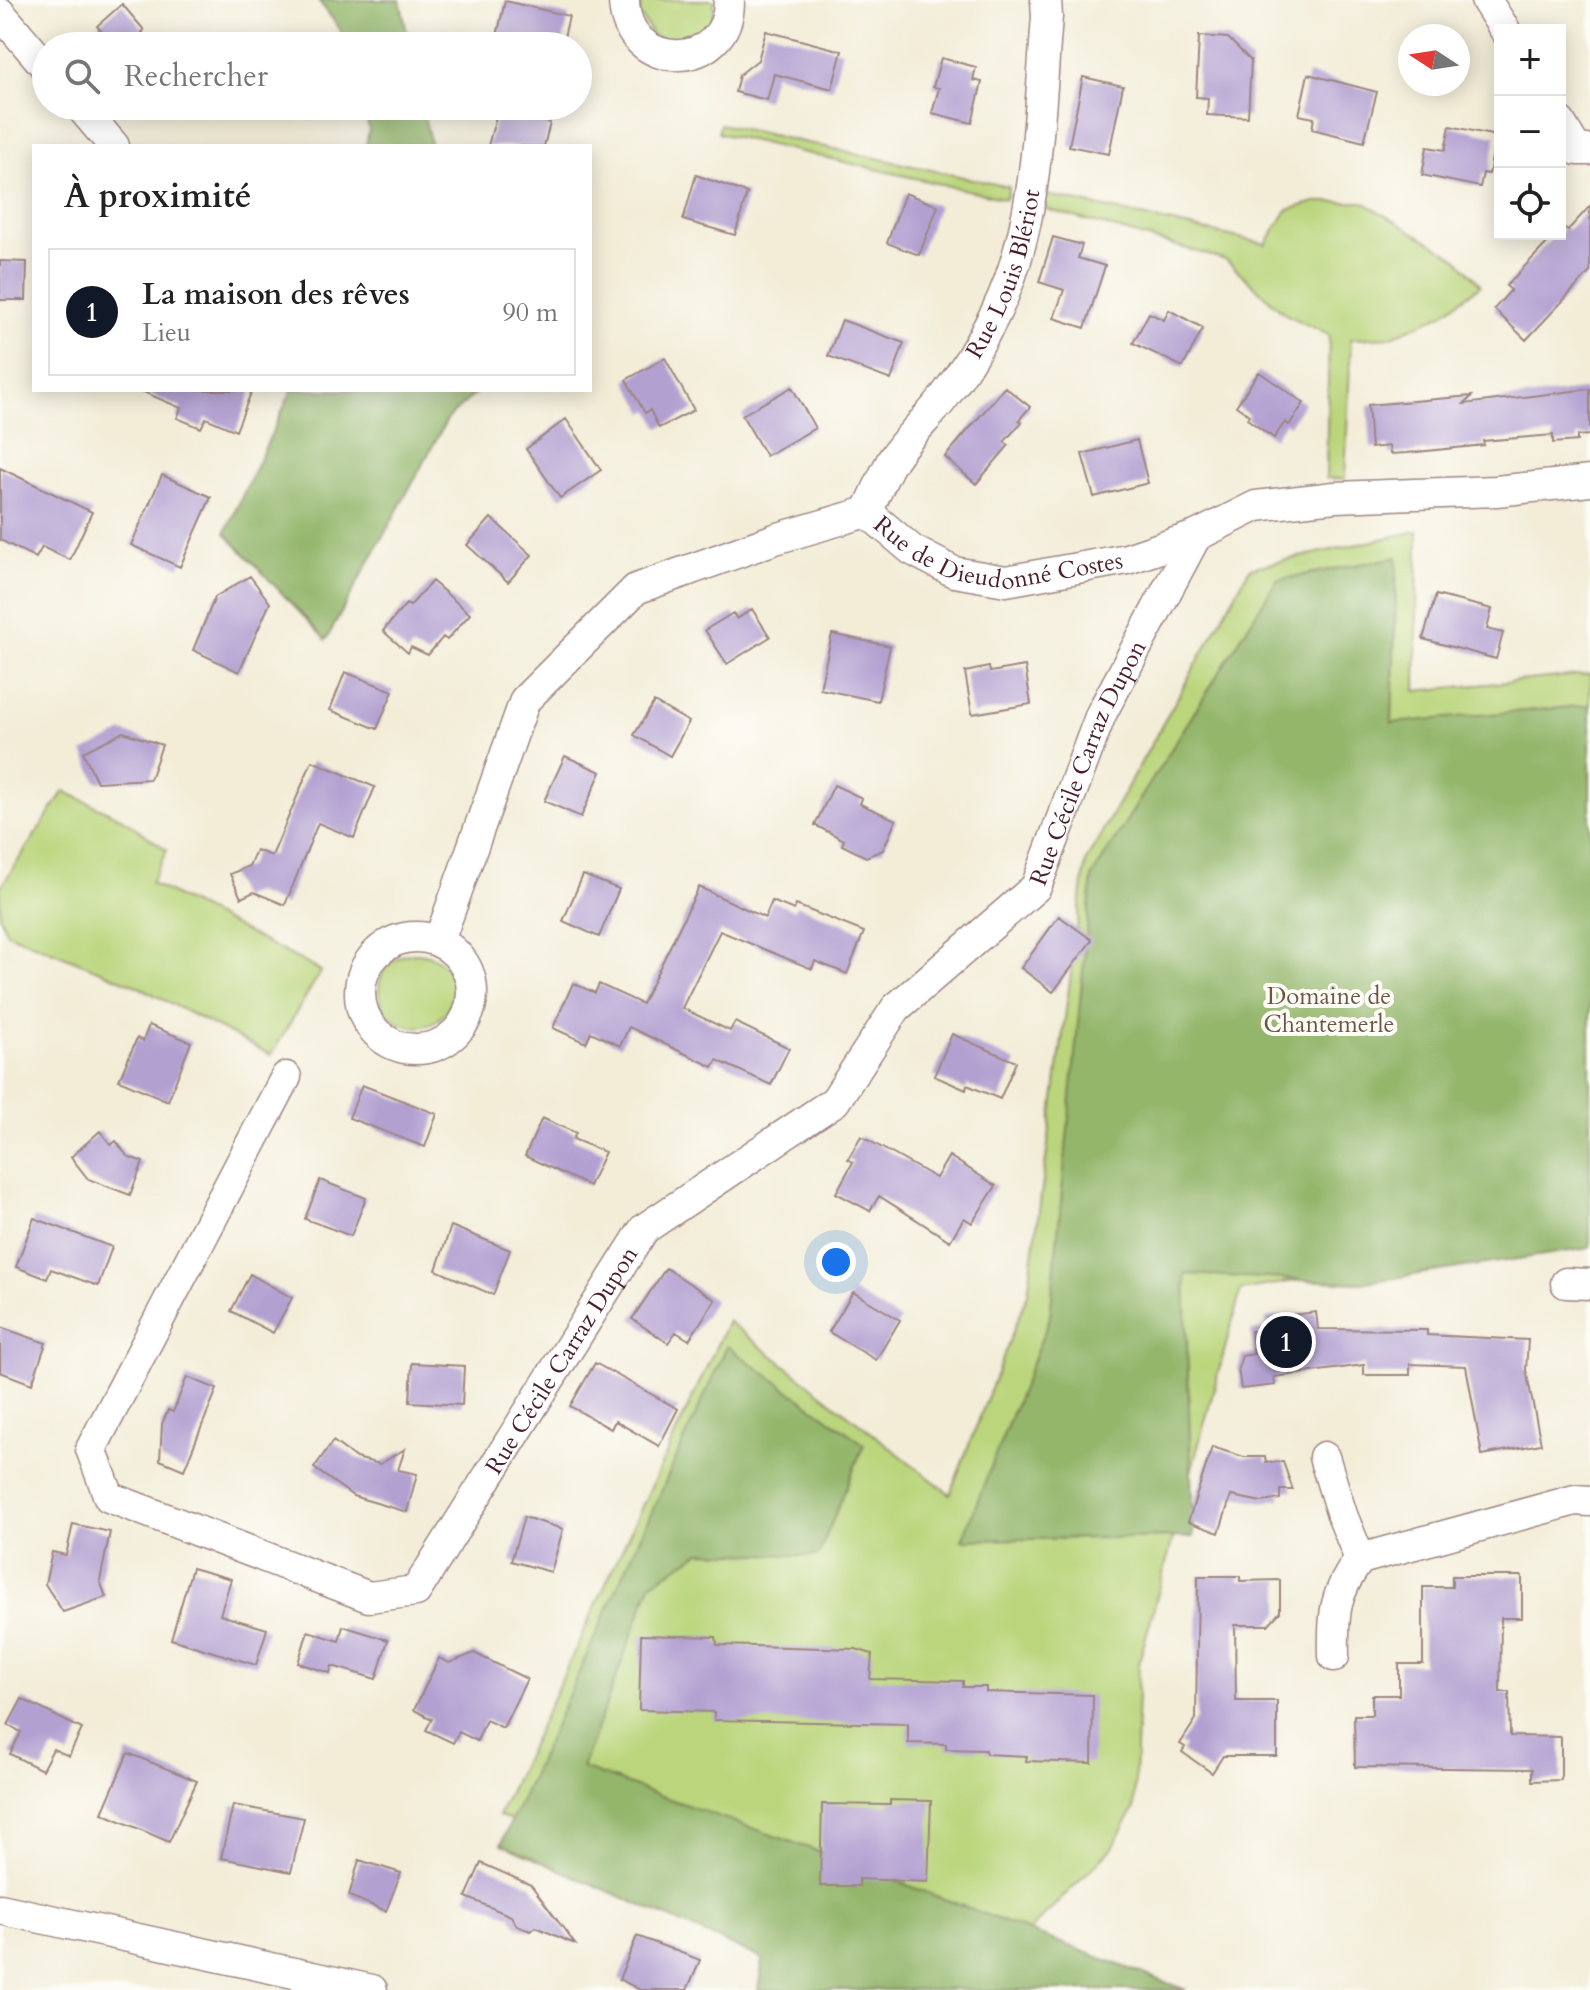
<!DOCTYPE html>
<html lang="fr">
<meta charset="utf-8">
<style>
:root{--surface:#fff;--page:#f2f2f2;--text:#222;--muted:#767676;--line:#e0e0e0;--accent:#111827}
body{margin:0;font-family:Cardo,serif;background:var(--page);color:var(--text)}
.controls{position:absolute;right:24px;top:24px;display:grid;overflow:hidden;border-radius:0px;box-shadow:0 4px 20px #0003}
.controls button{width:72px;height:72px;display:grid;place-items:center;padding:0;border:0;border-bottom:2px solid var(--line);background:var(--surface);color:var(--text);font:40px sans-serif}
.compass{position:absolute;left:1398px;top:24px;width:72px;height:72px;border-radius:50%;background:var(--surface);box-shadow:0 4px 20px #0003;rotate:282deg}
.you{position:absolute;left:836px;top:1262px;width:28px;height:28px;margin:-20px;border:6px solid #fff;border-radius:50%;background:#1a73e8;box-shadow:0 0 0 12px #1a73e833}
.badge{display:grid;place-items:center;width:52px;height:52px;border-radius:50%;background:var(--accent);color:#fff;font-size:26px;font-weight:700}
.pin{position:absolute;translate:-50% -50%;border:4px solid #fff;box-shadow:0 2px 8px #0006}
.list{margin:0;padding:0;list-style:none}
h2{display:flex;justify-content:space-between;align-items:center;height:104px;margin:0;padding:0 32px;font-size:34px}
h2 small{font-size:26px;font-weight:400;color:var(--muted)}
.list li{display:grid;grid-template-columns:52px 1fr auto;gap:24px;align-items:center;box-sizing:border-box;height:128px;margin:0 16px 16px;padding:0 16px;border:2px solid var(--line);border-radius:0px}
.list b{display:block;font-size:30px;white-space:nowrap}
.list p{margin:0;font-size:26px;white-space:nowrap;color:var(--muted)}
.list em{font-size:26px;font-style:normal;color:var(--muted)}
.icon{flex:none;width:44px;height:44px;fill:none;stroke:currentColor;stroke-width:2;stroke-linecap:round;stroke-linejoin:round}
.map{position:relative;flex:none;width:1590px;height:1990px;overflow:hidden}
.search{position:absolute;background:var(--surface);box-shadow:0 4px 20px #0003;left:32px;top:32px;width:560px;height:88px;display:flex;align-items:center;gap:20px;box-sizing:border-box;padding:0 28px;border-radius:44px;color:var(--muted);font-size:30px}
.panel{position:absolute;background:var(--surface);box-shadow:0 4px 20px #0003;left:32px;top:144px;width:560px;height:248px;border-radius:0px}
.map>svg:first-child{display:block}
</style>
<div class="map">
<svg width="1590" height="1990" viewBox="0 0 1590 1990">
<rect width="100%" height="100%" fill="#fdfcf7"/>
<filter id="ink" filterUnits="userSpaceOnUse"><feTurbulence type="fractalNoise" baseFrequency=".0125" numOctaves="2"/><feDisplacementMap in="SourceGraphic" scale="16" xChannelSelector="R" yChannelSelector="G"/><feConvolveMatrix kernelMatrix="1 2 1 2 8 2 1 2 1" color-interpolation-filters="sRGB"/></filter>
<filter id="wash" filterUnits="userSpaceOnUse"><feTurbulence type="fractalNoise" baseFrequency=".006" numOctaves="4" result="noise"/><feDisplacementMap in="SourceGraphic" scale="32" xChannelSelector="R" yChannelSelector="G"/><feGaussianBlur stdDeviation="1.8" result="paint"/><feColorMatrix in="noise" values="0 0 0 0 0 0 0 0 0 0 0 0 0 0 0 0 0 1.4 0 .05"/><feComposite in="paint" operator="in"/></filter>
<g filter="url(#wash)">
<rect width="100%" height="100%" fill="#f3edd8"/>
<path fill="#bad57b" stroke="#827a53" stroke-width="2" d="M641,0H714C717,22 703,34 687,44L653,36L640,15Z
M720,124L1009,187L1006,199L718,133Z
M1043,194L1266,244L1287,210L1315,202H1363L1458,259L1481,285L1441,315L1390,337L1351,339L1345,479L1326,478L1329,335L1285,314L1226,260L1039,207Z
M1418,531L1416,691L1590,674V1217L1584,1234L1241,1290L1139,1662L1134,1808L1112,1848L993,1967L498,1816L728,1321L950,1494L1028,1293L1086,861L1250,568Z
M64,791L123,819L167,850L151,883L321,971L271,1055L137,986L7,933L0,917V888Z
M379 990a37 37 0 1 1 74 0a37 37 0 1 1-74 0Z"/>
<path fill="#93b66b" stroke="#6e6a4b" stroke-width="2" d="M318,0H400L410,46H345L340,29Z
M363,106H422L431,146H366L369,129Z
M292,390H479L448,418L326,640L225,533Z
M1397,557L1392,723L1590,705V1248L1360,1283L1185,1274L1193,1537L962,1540L1050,1317L1092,876L1277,580Z
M727,1346L864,1444L818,1556L700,1552L651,1584L582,1768L806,1847L1186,1990H758L763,1959L501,1844Z"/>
<g id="blocks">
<path fill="#b2a0d1" d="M505,1L569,16L562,46H521L496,40Z
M122,4L144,30L142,32L155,46H114L97,26Z
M766,31L842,51L832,89L774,74L767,100L735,92L739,75L758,60Z
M1199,36L1228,38L1251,61L1248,117L1207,115L1208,98L1196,97Z
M941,58L976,67L973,80L982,82L972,123L932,113L939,88L933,87Z
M1308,74L1377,92L1364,142L1312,129L1314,118L1299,115Z
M1083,77L1123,86L1109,154L1069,146Z
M498,109L550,123L544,146H488Z
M1450,126L1496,136L1489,174L1483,173L1480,187L1422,175L1427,147L1445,150Z
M696,175L747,193L735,235L683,220Z
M905,193L938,206L919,255L887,243Z
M1590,206V272L1526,340L1494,309L1511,290L1506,286L1526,265L1556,234H1560L1563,227L1568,230Z
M1053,237L1082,245L1078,258L1105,266L1085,328L1054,318L1064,290L1039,282Z
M0,261L27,262L26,300H0Z
M1169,310L1203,328L1183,367L1133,343L1149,313L1164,320Z
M842,320L904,343L891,380L828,356Z
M665,358L694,410L659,428L650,410L645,413L626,380Z
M1259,372L1304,403L1289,425L1285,422L1274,438L1247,419L1249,415L1236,406Z
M792,387L815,428L766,456L742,415Z
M1005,387L1030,407L1019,420L1022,422L1004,442L1009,445L976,484L945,457Z
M1590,389V435L1577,436V441L1553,443V435L1483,441L1484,445L1407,453L1390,454L1389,446L1371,448L1368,405L1472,396L1464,404Z
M139,390H252L236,431L206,418L201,428L177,418L181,408Z
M566,419L601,470L560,498L526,449Z
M1137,440L1148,483L1094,497L1082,454Z
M0,468L92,512L70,560L42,547L36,558L0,540Z
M162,475L211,497L180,567L131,545Z
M491,518L532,555L508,582L467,545Z
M250,576L270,603L239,672L193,650L215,597Z
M432,581L470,614L447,640L443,637L428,655L411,647L408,653L383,631L406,604L410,606Z
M1436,595L1492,609L1487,629L1503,633L1496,659L1423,639Z
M752,609L770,637L727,664L705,630L733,613L737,619Z
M832,634L890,646L878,701L820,689Z
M1025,666L1031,704L972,714L965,672L989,667L990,672Z
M345,672L393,691L377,729L330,710Z
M654,702L689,722L670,756L634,735Z
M123,732L162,745L150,779L97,782L83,752Z
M565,756L601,772L581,817L544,801Z
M312,761L375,787L354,838L318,823L285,905L254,892L241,898L230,874L249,866L256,850L272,856Z
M834,785L862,798L860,804L896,820L883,850L866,857L842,845L844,840L815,825Z
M583,875L619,889L599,937L563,921Z
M699,887L765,918L772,901L794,910L796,905L864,932L847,974L815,961L812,969L720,931L682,1008L730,1031L735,1022L789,1048L771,1085L717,1060L713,1067L629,1027L620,1046L591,1032L586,1043L553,1028L573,983L595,993L599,984L642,1004Z
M1059,916L1092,940L1053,992L1021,968Z
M149,1025L191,1042L168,1101L119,1080L137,1038L143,1041Z
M952,1034L1016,1062L1000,1099L967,1085L966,1090L934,1076Z
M362,1085L437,1114L425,1147L349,1118Z
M542,1118L576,1133L573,1139L605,1152L589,1186L525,1156Z
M100,1131L111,1145L116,1141L127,1156L143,1162L130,1195L88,1179L71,1157Z
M861,1136L936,1178L949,1156L996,1186L972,1223L964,1218L950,1241L879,1196L870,1211L836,1193L853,1162L848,1159Z
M320,1180L366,1198L351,1236L305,1219Z
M34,1218L112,1247L98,1286L51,1269L47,1279L16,1267Z
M451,1226L510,1250L493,1295L436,1270Z
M666,1268L715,1300L689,1340L676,1332L668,1343L632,1319Z
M250,1274L292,1298L273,1333L231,1311Z
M853,1292L900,1320L876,1360L829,1332Z
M1316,1312L1318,1329L1427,1330V1335L1528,1340L1526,1370L1541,1444L1482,1455L1466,1366L1410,1364V1375H1364V1365L1274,1377L1275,1385L1241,1389L1238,1368L1242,1356L1254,1354L1251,1331L1268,1329L1266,1318Z
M0,1327L46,1343L32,1384L0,1372Z
M412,1363L464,1366L462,1405L410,1402Z
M595,1363L678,1409L659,1446L615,1421L611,1429L570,1406Z
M187,1377L217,1389L184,1470L160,1460L162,1424L168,1410L173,1412Z
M333,1441L356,1458L380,1464L405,1449L398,1470L417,1474L407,1512L353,1496L314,1468Z
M1212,1447L1244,1457H1265L1266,1462H1283L1293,1490H1280V1499L1262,1502L1231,1496L1219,1533L1188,1522Z
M524,1517L563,1529L551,1572L511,1561Z
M73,1524L110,1532L100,1581L106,1597L63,1612L45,1584L52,1552L66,1555Z
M192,1568L231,1579L220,1615L267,1629L256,1665L171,1639Z
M1198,1576H1240V1581L1280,1580V1612L1268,1625H1235L1236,1701H1277V1756H1223L1212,1773L1182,1752L1185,1747L1180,1744L1196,1719Z
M1452,1576H1522V1618H1501L1500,1692H1509L1510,1736L1561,1737V1780L1532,1781V1769L1355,1767L1354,1715H1372V1695H1399V1664H1423V1587H1452Z
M343,1626L388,1640L376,1679L332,1666L330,1673L298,1663L308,1631L339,1641Z
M641,1635L716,1637L717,1645L856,1649L872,1654L870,1679L963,1681V1687H986V1692L1093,1695L1092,1763L1026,1761L1027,1756L986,1754L985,1750L946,1749V1744L908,1743V1724L714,1720V1712L639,1710Z
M474,1653L527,1679L503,1728L486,1720L477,1741L459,1732L453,1743L426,1730L432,1719L414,1710L439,1658L449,1663Z
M22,1699L82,1729L69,1756L53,1749L42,1770L10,1754L21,1732L8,1725Z
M128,1753L197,1781L169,1842L102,1813Z
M890,1800L931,1801L928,1882L859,1879V1886H820L822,1804L890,1805Z
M233,1805L304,1818L291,1872L221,1858Z
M359,1860L401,1873L386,1911L349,1896Z
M481,1863L531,1885L575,1944L536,1927L531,1931L517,1926L511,1916L466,1897Z
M637,1936L700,1960L687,1990H640L619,1979Z"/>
</g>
</g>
<g filter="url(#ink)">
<use href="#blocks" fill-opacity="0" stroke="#9e8682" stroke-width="2"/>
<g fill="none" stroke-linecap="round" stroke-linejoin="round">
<g stroke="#9e8682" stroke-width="33">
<g id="minor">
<path d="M624,0C625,74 730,73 729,0"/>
<path d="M1486,0L1505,30"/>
<path d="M0,13L46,67"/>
<path d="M80,106L114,146"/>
<path d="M1560,122L1577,150H1590"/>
<path id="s1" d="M867,512C875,496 882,478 891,462C906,437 928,419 945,396C964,371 982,340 996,312C1039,224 1039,113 1047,17L1046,0"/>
<circle cx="416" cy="993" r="56"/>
<path id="s2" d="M439,941L525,700L636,589L775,539L867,512L912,550L954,572L1006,581L1127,559L1196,536L1256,506L1335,497L1496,491L1590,481"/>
<path id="s3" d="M286,1077L91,1449L109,1497L369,1597L416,1591L644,1229L835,1101L896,1008L1036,887L1101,714L1196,536"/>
<path d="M1566,1283L1590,1284"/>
<path d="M1324,1457L1342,1515L1360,1559L1575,1500L1590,1501"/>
<path d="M1334,1656C1333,1614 1334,1593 1360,1559"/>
<path d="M0,1909L372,1990"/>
</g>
</g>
<use href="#minor" stroke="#fff" stroke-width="30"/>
</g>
</g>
<g text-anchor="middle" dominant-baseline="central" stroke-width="8" stroke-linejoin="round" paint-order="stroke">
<g font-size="24" fill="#4a1f2b" stroke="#fdfcf7">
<text stroke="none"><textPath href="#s1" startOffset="278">Rue Louis Blériot</textPath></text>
<text stroke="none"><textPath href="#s2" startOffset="802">Rue de Dieudonné Costes</textPath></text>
<text stroke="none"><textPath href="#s3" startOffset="1886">Rue Cécile Carraz Dupon</textPath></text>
<text stroke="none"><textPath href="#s3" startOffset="1070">Rue Cécile Carraz Dupon</textPath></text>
</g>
<g font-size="24" fill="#6c5643" stroke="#fdfcf7">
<text x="1329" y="996">Domaine de<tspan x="1329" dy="28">Chantemerle</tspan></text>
</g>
</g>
</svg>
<div class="controls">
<button>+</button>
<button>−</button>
<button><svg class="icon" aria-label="locate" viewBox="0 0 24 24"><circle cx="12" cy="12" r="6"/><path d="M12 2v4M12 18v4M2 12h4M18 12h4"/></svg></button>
</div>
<svg class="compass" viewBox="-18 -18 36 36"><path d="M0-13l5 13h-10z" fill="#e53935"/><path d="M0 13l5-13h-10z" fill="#767676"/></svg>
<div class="you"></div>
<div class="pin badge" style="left:1286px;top:1342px">1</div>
<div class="search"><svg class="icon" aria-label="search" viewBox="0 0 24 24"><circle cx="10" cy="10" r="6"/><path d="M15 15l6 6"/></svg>Rechercher</div>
<section class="panel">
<h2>À proximité<small></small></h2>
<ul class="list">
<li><span class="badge">1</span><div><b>La maison des rêves</b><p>Lieu</p></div><em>90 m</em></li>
</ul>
</section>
</div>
